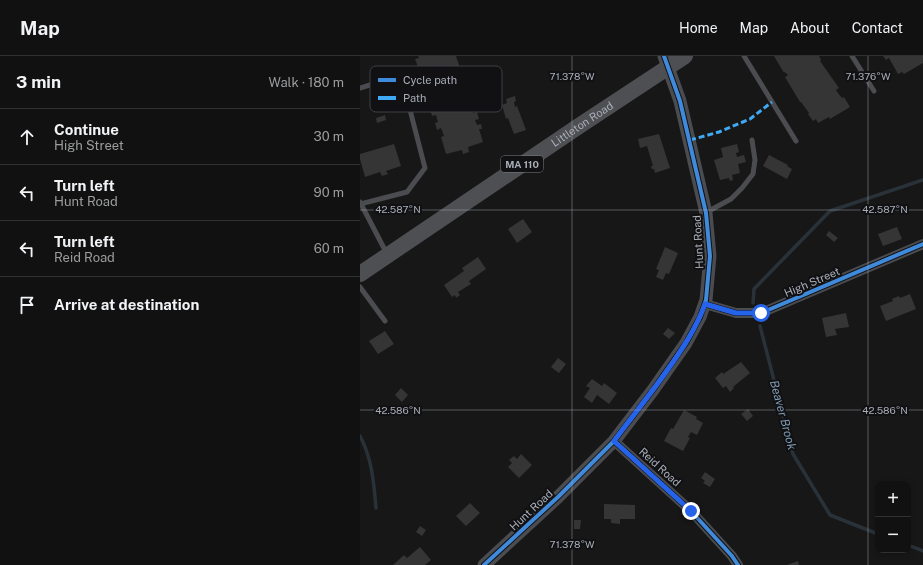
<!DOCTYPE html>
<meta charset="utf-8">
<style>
:root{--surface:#111;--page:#1e1f1f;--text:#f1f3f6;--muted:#9c9d9f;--line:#303131}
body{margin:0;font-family:"Public Sans",sans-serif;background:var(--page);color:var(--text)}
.controls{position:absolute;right:12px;bottom:12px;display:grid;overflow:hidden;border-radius:8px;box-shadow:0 2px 6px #0003}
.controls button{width:36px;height:36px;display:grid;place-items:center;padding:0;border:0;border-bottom:1px solid var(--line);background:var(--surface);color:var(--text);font:20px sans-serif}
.stop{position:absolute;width:12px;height:12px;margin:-9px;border:3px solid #2563eb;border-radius:50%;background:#fff}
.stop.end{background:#2563eb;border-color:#fff;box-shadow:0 1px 4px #0008}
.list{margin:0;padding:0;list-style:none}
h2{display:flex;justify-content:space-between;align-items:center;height:52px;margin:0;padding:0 16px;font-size:17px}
h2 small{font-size:13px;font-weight:400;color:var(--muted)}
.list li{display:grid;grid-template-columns:26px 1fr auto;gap:12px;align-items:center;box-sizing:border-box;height:56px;padding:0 16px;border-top:1px solid var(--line)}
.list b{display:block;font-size:15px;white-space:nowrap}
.list p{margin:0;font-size:13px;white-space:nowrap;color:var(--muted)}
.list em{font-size:13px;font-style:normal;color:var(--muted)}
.icon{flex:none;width:22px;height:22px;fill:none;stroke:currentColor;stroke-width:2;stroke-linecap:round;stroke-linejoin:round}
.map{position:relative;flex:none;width:563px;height:509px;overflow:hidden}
header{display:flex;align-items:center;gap:24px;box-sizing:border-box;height:56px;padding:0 20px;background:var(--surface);border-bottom:1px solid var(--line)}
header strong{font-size:19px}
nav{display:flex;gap:22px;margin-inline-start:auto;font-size:14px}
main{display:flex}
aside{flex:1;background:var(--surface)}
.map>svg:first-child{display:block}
</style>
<header>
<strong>Map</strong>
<nav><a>Home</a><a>Map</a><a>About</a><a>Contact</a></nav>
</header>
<main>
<aside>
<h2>3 min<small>Walk · 180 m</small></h2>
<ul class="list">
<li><svg class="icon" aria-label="ahead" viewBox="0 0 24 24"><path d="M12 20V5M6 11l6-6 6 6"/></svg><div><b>Continue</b><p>High Street</p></div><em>30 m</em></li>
<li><svg class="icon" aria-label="left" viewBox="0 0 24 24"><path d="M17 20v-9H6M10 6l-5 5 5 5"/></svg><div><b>Turn left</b><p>Hunt Road</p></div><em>90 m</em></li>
<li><svg class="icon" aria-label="left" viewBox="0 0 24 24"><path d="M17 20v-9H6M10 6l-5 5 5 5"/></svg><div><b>Turn left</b><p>Reid Road</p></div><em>60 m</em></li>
<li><svg class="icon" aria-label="arrive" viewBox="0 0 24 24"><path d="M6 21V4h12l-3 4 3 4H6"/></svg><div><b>Arrive at destination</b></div></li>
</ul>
</aside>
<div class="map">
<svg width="563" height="509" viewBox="0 0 563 509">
<rect width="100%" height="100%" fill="#171717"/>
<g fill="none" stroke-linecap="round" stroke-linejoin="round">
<path stroke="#2a3239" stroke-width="3.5" d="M393,247L394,233L470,155L563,124
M400,270L433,398L470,459L518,478
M0,380C12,402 14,428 16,452
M548,489L563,495"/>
</g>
<path fill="#353536" d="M58,0H96L100,12L103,11L105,17L102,18L105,27L108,26L110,32L106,33L109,42L113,41L114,47L110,48L113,57L117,56L119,63L115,64L117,69L121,68L122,73H119L123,86L108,91L109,96L103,98L102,94L86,98L81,81L84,80L81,72L77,74L75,67L78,66L76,59L72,60L70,53L74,51L72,44L67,45L65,38L69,36L67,30L63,31L61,23L65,21L61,10L58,11L55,3L59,2Z
M414,0H459L461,4L460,5L479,32L476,34L478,37L482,42L484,41L490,51L470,63L469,61L458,67L456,63L453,65L448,58L449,57L441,46H440L425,21L428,19L425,16L424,17Z
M523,0H563V7L544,18L542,16L538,18L529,2L526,4Z
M155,40L156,45L154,46L155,51L157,50L166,74L154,78L148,62L146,63L142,49L147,47L146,43Z
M25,59L26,64L17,67L16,62Z
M299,78L310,112L295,117L294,113H292L291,110H293L287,90L280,92L278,83Z
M34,88L41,110L26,115L28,118L22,120L20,116L5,121L0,103V98Z
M377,88L379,96L376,97L377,101L384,99L386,106L378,108L380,117L372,119L373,124L370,125L369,122L360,124L354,104L363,101L361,92Z
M409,99L428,109L427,110L432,113L427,123L403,110Z
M163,163L172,176L157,187L148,173Z
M537,171L542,183L523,190L518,178Z
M469,175L478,182L474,186L466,179Z
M305,191L318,197L309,218L306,217L303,224L296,221L299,214L296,213Z
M118,201L126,213L109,225L111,228L98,236L100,239L96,242L95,239L92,241L84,229L104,215L102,212Z
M550,238L556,253L526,265L520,250L533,245L532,243L539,240L540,242Z
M486,257L489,271L475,273L477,279L466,281L462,262Z
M308,272L315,277L309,283L303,278Z
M25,275L34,288L18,298L9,285Z
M198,302L206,308L199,317L191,311Z
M381,306L390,317L373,331L374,332L370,336L366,330L363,332L355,322L362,316L363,318Z
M232,323L242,330L244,327L257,337L249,348L237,339L232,347L224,341L230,332L226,330Z
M41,332L48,339L42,346L35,339Z
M388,353L393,360L387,365L381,358Z
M324,354L337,361L336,363L343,367L337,379L331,376L328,381L330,382L323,395L304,385L311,372L313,373Z
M161,398L172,409L159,422L148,411L152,407L149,404L154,400L157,403Z
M345,416L355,423L350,431L343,427L345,425L341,422Z
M110,447L120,457L106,470L96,460Z
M244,448L275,449V463H260V468L251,467V463H244Z
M214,464H221L220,473H214Z
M60,470L66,474L62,480L56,476Z
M60,491L71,504L65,509H33L44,499L47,502Z
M438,505L439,509H427Z"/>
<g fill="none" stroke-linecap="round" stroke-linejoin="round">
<path stroke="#4b4c50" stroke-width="5" d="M384,0L436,85
M492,0L514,35
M0,32L41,19L65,112L47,136L0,148
M0,146L27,198
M347,156L371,143L382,132L393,118L395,104L392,84
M0,231L25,265"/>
<path stroke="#4b4c50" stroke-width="10" d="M345,248L376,257H401L563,188
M254,385L331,455L372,500L378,509"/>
<path stroke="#4b4c50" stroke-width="13" d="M124,509L198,441L254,385L293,334L326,287L340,261L346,244L350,200L346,157L320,45L304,0"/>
<path stroke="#4d4f52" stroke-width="16" id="s1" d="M0,218L219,70L325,0"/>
<path stroke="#3fa9f5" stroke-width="3" stroke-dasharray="6 3" stroke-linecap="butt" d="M330,84L359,76L390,63L412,46"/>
<g stroke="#111113" stroke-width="6">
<path id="cycleway" d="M345,248L376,257H401L563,188
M254,385L331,455L372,500L378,509
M124,509L198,441L254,385L293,334L326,287L340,261L346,244L350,200L346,157L320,45L304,0"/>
</g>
<use href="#cycleway" stroke="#408adc" stroke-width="4"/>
</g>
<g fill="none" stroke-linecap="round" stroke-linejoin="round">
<path stroke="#2563eb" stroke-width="5" d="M331,455L254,385C271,362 289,340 306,316C321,295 336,273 345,248L376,257H401"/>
</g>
<path fill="none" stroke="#a8adb8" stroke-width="1" stroke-opacity="0.45" d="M212,0V509M508,0V509M0,154H563M0,354H563"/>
<g text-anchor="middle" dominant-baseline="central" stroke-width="4" stroke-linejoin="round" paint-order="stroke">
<rect fill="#111113" stroke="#7b7e86" stroke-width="1" x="141" y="100" width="42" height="16" rx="3"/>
<g font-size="10" font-weight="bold" fill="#a8adb8">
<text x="162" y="108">MA 110</text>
</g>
<g font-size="11" fill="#a8adb8" stroke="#111113">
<text stroke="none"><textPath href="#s1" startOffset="268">Littleton Road</textPath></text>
<text transform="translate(338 186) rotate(-93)">Hunt Road</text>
<text transform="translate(452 226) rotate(-23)">High Street</text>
<text transform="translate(300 411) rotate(42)">Reid Road</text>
<text transform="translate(171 454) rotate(-43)">Hunt Road</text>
</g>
<g font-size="12" font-style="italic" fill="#7f9bb3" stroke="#111113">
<text transform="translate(423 359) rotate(75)">Beaver Brook</text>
</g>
</g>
<rect x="10" y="10" width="132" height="46" rx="6" fill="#111113" stroke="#3e4045" stroke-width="1"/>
<rect x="18" y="22" width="18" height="4" fill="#408adc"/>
<rect x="18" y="40" width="18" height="4" fill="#3fa9f5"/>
<g font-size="11" fill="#a8adb8">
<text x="43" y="28">Cycle path</text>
<text x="43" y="46">Path</text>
</g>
<g font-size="10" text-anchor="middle" fill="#a8adb8" stroke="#111113" stroke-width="4" stroke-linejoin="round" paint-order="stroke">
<text x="212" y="24">71.378°W</text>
<text x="508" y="24">71.376°W</text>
<text x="38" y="157">42.587°N</text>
<text x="525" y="157">42.587°N</text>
<text x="38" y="358">42.586°N</text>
<text x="525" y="358">42.586°N</text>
<text x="212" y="492">71.378°W</text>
</g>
</svg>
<div class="controls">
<button>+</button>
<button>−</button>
</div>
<div class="stop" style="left:401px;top:257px"></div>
<div class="stop end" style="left:331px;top:455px"></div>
</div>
</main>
